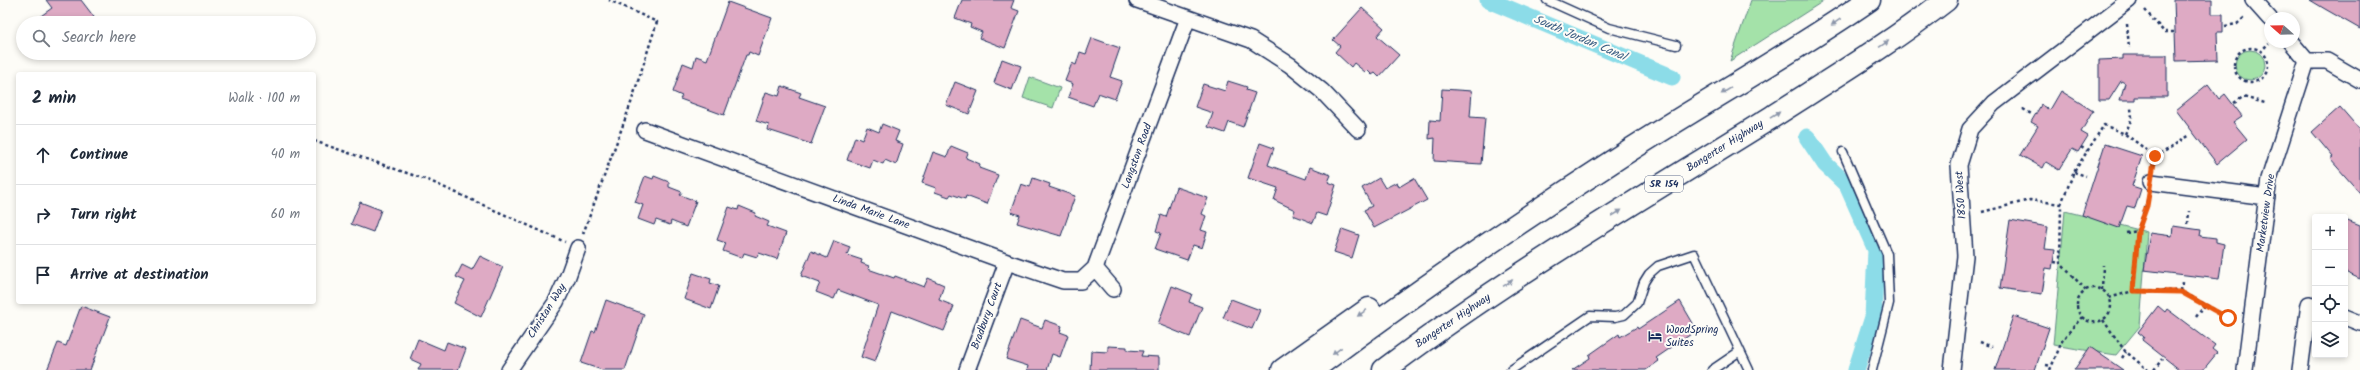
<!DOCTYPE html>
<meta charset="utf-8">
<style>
:root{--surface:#fff;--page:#f2f2f3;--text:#1f2937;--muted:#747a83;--line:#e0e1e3}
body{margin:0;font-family:Kalam,sans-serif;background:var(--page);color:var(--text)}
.controls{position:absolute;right:12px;bottom:12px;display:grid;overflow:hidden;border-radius:4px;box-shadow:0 2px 6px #0003}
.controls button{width:36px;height:36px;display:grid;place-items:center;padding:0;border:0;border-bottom:1px solid var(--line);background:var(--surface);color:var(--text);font:20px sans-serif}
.compass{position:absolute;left:2264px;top:12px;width:36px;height:36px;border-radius:50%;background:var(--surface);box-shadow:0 2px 6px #0003;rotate:290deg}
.stop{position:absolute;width:12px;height:12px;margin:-9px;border:3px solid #ea580c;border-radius:50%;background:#fff}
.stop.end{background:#ea580c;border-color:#fff;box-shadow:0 1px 4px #0008}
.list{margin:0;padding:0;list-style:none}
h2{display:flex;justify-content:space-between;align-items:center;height:52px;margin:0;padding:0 16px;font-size:17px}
h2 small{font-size:13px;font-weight:400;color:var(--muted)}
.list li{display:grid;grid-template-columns:26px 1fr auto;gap:12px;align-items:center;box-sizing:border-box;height:60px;padding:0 16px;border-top:1px solid var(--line)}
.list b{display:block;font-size:15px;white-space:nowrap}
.list em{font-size:13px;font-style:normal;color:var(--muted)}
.icon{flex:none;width:22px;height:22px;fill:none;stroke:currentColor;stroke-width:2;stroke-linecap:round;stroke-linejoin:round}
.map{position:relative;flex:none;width:2360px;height:370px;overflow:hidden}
.search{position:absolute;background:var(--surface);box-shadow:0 2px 6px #0003;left:16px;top:16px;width:300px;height:44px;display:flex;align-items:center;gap:10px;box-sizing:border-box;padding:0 14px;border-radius:22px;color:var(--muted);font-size:15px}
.panel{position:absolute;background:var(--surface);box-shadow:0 2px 6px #0003;left:16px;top:72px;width:300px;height:232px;border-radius:4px}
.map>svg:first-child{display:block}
</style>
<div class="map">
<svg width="2360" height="370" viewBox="0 0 2360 370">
<rect width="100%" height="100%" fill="#fdfcf7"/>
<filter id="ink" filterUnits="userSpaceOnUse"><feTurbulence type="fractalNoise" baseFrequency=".025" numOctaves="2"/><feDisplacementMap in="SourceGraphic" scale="8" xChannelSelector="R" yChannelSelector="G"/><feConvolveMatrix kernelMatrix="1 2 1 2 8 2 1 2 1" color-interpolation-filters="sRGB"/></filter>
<g filter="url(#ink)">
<path fill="#a4e2a9" stroke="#608884" d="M1751,0H1825L1730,61Z
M2235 65a15 15 0 1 1 30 0a15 15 0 1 1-30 0Z
M1030,77L1060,88L1053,108L1023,98Z
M2065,211L2147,232L2140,326L2116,355L2053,345Z"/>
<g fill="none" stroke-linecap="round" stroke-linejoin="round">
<path stroke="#8cdce8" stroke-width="17" d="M1488,0L1672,77
M1807,137L1825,164L1847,185L1876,250L1873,317L1856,370"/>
</g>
<path fill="#deaac4" stroke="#1b2f5e" d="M46,0H81L94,17L86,23H31L52,8Z
M962,0H1014L1011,8L1019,11L1005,48L979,38L982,32L970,27L971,24L955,18Z
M2174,0H2212V14H2223V32H2217L2218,60L2176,61Z
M2310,0H2360V29L2325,9Z
M728,2L772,18L758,56L749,52L748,55H746L724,115L680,99L682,96L673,92L683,63L693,67L696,56L707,60Z
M1362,8L1384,28L1377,36L1399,55L1379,77L1375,73L1372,75L1367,70L1365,72L1354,63L1351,67L1335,52L1340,46L1333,40Z
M1092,38L1120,48L1110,77L1122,81L1115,99L1098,93L1093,106L1068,97L1073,84L1065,81L1072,63L1076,65L1080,52L1086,54Z
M2123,55H2167V97H2135V100H2120L2125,83L2121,81L2109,100H2099V60L2123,59Z
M1002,59L1021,66L1012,90L994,83Z
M1228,81L1247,87L1246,90L1255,93L1243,127L1229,122L1225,133L1208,127L1213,113L1195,107L1203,84L1225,91Z
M955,82L978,91L969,114L946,105Z
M2208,84L2219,99L2225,94L2242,116L2233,122L2247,139L2217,164L2176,110Z
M782,86L801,93L799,97L825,106L811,144L768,130L769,125L756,121L766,92L779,96Z
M1442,89L1472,91L1470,117L1485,118L1481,164L1434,161L1435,138L1429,139L1430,120L1440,121Z
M2061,91L2093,111L2081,132L2088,136L2078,152L2072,149L2059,170L2046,162L2043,168L2020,155L2038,126L2031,122L2041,105L2050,110Z
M2340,107L2360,130V193L2330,159L2333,157L2312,132Z
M882,124L899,131L895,141L903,144L896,165L885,160L883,164L873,160L870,168L847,160L855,137L862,140L867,127L879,132Z
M1260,143L1274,148L1268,165L1306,179L1310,167L1331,175L1328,182L1336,185L1326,216L1317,213L1313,223L1293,215L1295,210L1274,200L1278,188L1248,178Z
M2105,144L2142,156L2132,186L2141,189L2135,208L2127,206L2119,228L2082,215Z
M951,146L968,153L966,158L980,164L979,168L998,175L987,204L966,196L965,199L951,194L949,197L935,192L936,188L922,183L933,152L947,157Z
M645,176L653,179L654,176L669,182V187L682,192L680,195L696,201L686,227L671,221L670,225L656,220L654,225L638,219L643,205L635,202Z
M1033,178L1050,184L1049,187L1075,196L1061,236L1017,223L1020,215L1011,212L1021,184L1030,187Z
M1379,178L1385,188L1397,182L1399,187L1414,178L1427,200L1374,228L1364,210L1372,206L1362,188Z
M1176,187L1208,198L1202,214L1206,216L1201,230L1207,232L1202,248L1193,245L1187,260L1155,249L1161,233L1156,231L1161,215L1166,217Z
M360,202L381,210L373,232L351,224Z
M739,206L756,213L755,216L769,222L767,226L786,233L777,259L759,253L757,257L744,253L742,258L723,251L726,243L717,240L729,207L738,210Z
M2010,220L2048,227L2045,249L2055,250L2052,269L2046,268L2042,294L2000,288Z
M2345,220L2360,226V279L2345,272Z
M2173,226L2201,230L2200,236L2216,238V242L2224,244L2219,279L2144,270L2150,233L2172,236Z
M1342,229L1359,235L1352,258L1334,252Z
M834,241L850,247L847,255L862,260L861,263L869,266L868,269L894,278L895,276L924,287L928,278L944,285L939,300L954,306L944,331L892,311L875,362L861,357L878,305L838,290L834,299L816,292L820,283L801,276L811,251L827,258Z
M480,256L503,267L481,317L454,303L465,281L456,277L462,265L472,270Z
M693,273L711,279L710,283L719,286L711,309L684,299Z
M1172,286L1192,294L1189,302L1202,307L1190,337L1158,324Z
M1231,299L1260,310L1252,329L1223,318Z
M606,300L644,314L625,370H602L581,363L592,331L595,332Z
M1680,301L1697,330L1656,358L1659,361L1646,370H1572L1590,358L1589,355L1619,334L1620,337L1637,327L1638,329Z
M81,306L110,317L90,370H47L58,343L66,346Z
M2158,306L2165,312L2167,309L2215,345L2212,349L2217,353L2203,370H2180L2142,340L2144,337L2138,332Z
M2013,316L2049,328L2035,370H1995Z
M1020,320L1042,328L1045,320L1062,326L1060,332L1068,335L1060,357L1052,354L1047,370H1027L1028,366L1006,359Z
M418,339L444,350L447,342L466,349L458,370H418L421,364L410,359Z
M1108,346L1127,347V350L1143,351L1141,356L1159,357V370H1090L1091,351L1108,352Z
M2090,347L2123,370H2074Z"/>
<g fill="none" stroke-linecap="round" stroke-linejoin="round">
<g stroke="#1b2f5e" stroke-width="11">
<path id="lane" d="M1547,0L1609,28L1676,45
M1843,152L1887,254L1889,303L1872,370
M1511,370L1590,316L1615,317L1624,315L1637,303L1644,282L1649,274L1658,266L1694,254L1749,370
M1712,370L1740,351"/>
</g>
<g stroke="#1b2f5e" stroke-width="18">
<path id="street" d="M1137,0L1251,40L1290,65L1322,91L1358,129
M2253,0L2270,19
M2291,42L2307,61H2327L2360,80
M645,130L1007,262L1063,281H1081L1095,268L1188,18
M2151,182L2267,197
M1095,268L1113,289
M2345,317L2360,323
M509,370L556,302L568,276L578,248
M967,370L1007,262
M1952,370L1965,256L1959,165L1970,129L1994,103L2129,0
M2245,370L2269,179L2307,61
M2300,370L2309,304L2315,306"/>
</g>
<g stroke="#1b2f5e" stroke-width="25">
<path id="highway" d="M1283,370L1369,309
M1312,370C1409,297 1508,229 1610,163C1695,107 1785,58 1869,0
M1384,370C1507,277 1641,199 1772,117C1831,79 1891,43 1946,0"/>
</g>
<path stroke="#1b2f5e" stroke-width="2.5" stroke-dasharray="3 3" stroke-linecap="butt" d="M2145,10L2164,32H2174
M2127,24L2129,48
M2225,26L2237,24L2245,17
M2234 65a17 17 0 1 1 34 0a17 17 0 1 1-34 0Z
M2260,52L2269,43
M2234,103L2243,97L2265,103
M2023,109L2033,115
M2125,134L2132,118L2131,108
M314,141L430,181L565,242
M2081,147L2087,151
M2155,158L2189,135
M2074,172L2086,176
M1982,212L2030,200L2061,204
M2188,224L2189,211
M2126,233L2138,231
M583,234L631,103L657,22L609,0
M2054,262L2060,263
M2077 305a17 17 0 1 1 34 0a17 17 0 1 1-34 0Z
M2086,290L2060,263L2061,204L2074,172L2104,125L2125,134L2155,156L2153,168
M2102,290L2103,265
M2133,291L2138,231L2149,196
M2181,291L2182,282
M2109,298L2133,291H2181L2228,318
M2196,317L2205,305
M2103,320L2125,351L2148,370
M1980,342L1992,347
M2122,358L2126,352
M2046,365L2052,366
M2050,370L2063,339L2082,317
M2154,370L2162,359"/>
<use href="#lane" stroke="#fdfcf7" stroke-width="8"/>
<use href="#street" stroke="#fdfcf7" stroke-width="15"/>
<use href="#highway" stroke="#fdfcf7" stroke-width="22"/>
</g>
<defs><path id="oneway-solid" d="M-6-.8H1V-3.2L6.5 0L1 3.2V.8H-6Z"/></defs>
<g fill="#8c96aa">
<use href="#oneway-solid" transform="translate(1836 22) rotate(145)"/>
<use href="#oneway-solid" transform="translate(1884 44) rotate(-34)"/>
<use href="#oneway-solid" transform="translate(1726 91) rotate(148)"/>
<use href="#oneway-solid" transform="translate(1775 115) rotate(-32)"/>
<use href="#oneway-solid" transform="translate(1617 213) rotate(-32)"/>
<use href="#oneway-solid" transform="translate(1508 283) rotate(-34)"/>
<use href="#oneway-solid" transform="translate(1362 313) rotate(145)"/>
<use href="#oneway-solid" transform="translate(1337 351) rotate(143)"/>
</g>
</g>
<g fill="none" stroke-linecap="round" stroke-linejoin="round" filter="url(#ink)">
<path stroke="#ea580c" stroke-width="5" d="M2155,156L2147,206L2138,231L2133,291L2181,292L2228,318"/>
</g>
<defs>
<g id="hotel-bare" transform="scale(1.08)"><path d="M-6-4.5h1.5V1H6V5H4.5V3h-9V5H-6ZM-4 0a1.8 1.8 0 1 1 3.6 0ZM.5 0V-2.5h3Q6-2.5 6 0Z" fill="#1b2f5e" stroke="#fdfcf7" stroke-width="2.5" paint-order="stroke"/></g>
</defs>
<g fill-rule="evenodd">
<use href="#hotel-bare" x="1655" y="336"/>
</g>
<g text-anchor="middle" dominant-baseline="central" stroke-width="4" stroke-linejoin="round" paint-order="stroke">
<rect fill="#fdfcf7" stroke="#5f6c8c" stroke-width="1" x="1645" y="176" width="38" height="16" rx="3"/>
<g font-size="10" font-weight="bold" fill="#1b2f5e">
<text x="1664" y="184">SR 154</text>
</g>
<g font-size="11" fill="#1b2f5e" stroke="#fdfcf7">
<text transform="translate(1725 146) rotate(-32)">Bangerter Highway</text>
<text transform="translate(1137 156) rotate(-70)">Langston Road</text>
<text transform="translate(1961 195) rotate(-94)">1850 West</text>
<text transform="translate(871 212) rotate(20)">Linda Marie Lane</text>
<text transform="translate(2266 213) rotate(-82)">Marketview Drive</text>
<text transform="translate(547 311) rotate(-58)">Christan Way</text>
<text transform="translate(987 316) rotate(-70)">Bradbury Court</text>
<text transform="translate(1453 321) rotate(-34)">Bangerter Highway</text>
</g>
<g font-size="11" fill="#1b2f5e" stroke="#fdfcf7" text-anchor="start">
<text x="1666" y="330">WoodSpring<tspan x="1666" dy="13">Suites</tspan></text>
</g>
<g font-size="12" font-style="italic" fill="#375a80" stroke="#fdfcf7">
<text transform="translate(1580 38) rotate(23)">South Jordan Canal</text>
</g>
</g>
</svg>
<div class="controls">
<button>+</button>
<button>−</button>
<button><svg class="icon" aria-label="locate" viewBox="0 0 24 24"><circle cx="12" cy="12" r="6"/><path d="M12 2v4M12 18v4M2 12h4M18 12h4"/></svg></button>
<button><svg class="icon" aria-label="layers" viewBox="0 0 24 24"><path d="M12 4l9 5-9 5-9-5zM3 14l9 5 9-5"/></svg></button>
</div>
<svg class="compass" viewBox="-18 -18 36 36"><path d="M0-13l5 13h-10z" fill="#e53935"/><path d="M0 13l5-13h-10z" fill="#747a83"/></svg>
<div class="stop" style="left:2228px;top:318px"></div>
<div class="stop end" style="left:2155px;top:156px"></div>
<div class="search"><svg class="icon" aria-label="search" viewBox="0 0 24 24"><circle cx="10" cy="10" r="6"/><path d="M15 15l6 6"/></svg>Search here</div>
<section class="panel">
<h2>2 min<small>Walk · 100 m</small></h2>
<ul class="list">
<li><svg class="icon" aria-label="ahead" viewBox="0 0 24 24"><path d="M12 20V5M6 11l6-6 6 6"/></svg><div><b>Continue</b></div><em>40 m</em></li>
<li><svg class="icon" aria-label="right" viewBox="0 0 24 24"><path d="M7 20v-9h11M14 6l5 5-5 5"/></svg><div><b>Turn right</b></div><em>60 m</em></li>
<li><svg class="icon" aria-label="arrive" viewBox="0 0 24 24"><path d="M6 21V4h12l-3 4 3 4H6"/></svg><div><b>Arrive at destination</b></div></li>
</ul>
</section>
</div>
